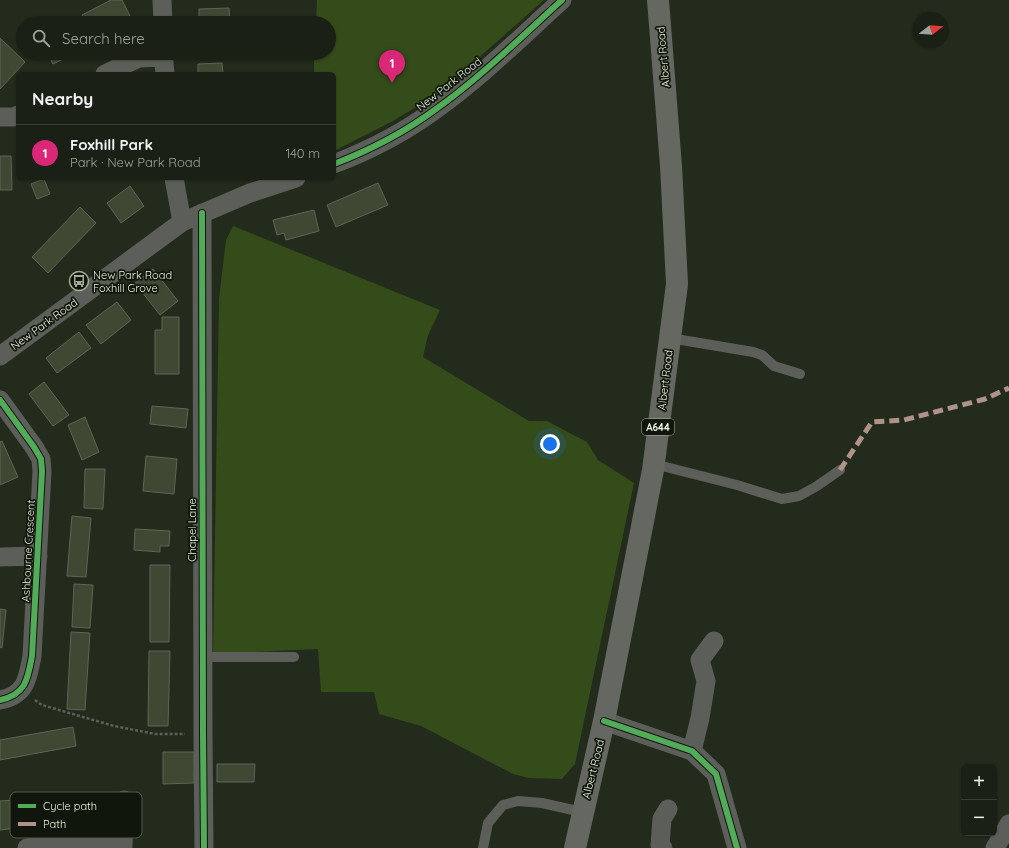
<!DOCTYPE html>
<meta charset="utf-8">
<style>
:root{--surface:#1a2015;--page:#23281e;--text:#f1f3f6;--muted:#9fa3a0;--line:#383e34;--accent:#db2777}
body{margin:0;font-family:Quicksand,sans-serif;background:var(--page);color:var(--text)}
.controls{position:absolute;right:12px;bottom:12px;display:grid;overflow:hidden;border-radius:6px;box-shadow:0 1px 3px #0004}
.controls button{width:36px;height:36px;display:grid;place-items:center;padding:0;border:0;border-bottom:1px solid var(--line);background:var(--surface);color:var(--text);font:20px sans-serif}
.compass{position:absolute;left:913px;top:12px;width:36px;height:36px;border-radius:50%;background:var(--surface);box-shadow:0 1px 3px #0004;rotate:73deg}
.you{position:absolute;left:550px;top:444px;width:14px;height:14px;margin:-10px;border:3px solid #fff;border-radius:50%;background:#1a73e8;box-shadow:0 0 0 6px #1a73e833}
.badge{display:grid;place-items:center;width:26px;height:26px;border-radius:50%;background:var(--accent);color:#fff;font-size:13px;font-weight:700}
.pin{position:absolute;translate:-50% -33px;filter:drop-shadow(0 1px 2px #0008)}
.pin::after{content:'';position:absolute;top:21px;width:14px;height:12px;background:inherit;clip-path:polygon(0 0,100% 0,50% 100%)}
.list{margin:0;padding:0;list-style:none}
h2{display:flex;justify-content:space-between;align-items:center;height:52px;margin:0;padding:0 16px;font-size:17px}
h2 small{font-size:13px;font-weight:400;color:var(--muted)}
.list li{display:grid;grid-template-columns:26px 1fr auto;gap:12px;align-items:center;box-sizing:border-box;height:56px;padding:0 16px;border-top:1px solid var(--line)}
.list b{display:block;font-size:15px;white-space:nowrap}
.list p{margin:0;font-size:13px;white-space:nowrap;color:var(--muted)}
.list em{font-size:13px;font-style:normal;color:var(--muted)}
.icon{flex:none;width:22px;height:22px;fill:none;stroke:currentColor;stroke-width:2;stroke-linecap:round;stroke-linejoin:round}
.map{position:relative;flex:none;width:1009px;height:848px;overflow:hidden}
.search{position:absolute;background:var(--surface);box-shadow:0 1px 3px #0004;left:16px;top:16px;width:320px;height:44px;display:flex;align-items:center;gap:10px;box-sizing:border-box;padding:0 14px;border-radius:22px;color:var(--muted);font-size:15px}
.panel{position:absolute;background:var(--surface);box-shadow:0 1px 3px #0004;left:16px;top:72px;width:320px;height:108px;border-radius:6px}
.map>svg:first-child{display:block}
</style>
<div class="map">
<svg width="1009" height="848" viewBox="0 0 1009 848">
<rect width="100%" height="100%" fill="#232b1c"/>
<path fill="#344b1a" d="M317,0H544L439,93L393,121L334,151V74H314V53H329V23H316Z
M233,226L440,310L428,335L423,357L529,421H547L587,442L598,460L634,483L575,764L562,779L529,778L513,774L421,726L379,714L374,692H321L318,649L213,654L219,299L226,240Z"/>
<path fill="#3e4833" stroke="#5e6558" d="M111,0H122L133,22L131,23H86L82,15Z
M229,8L230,23H199V9Z
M0,38L25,62L0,89Z
M47,53H76L53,64Z
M222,63L223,74H198V64Z
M0,156H11L12,190H0Z
M44,179L50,194L37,199L31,184Z
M378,183L388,205L336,227L327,205Z
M130,186L144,206L121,223L107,203Z
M80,207L96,223L48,273L32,257Z
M314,210L319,231L286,240L284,233L277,235L273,220Z
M153,269L178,301L160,315L135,283Z
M117,302L131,320L101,344L86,325Z
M162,317H179V374H155V330H162Z
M79,332L91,348L57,373L46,358Z
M44,382L69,415L53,426L29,394Z
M152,406L188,409L186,428L150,424Z
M85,417L99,452L82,460L68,425Z
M2,441L18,477L0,485V442Z
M146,456L177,459L174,494L143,491Z
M85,469H105L103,509L84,508Z
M72,516L91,518L86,577L67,576Z
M135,529L170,531L169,546H160V552L134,550Z
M150,565H170L169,642H150Z
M74,584L93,585L90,628L72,627Z
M0,609L6,610L2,648L0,647Z
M71,632L90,633L85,710L67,709Z
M149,651H170L168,726H148Z
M73,727L76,746L0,760V740Z
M163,752H194V783L163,784Z
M217,764H255L254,782H217Z
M15,800L18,828L0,830V801Z"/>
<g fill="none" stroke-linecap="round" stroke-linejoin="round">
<path stroke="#5b6058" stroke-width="2.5" stroke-dasharray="3 2" stroke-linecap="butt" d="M35,700L42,705L114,726L155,734H185"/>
<path stroke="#5c5f59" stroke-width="10" d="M670,338L753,352L762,355L774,366L800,374
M654,464L737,485L782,499L799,496L817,486L840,470
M203,657H294
M483,848L488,823L503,805L518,801L542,803L582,812"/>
<path stroke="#5c5f59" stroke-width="19" d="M162,0L163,23
M163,53L165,74
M105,74L139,58L163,57
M0,117H14L18,115
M334,164C370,150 405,132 436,109C481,77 521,37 562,0
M174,178L182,222
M202,213L203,734L204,848
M0,356L182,222L250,193L296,178
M0,400L34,447L41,459L42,471L32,656C28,678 26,695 0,700
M0,557L38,556
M604,721L692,751L716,774L737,848
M692,751L700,718L706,681L700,660L714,641
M27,848L48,845L123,846
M123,848L124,800
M663,848L660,845L662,819L668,809
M995,848L1009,824"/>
<path stroke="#646861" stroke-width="22" d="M575,848L604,721L653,470L677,284L671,166L658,0"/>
<path stroke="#af9288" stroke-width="5" stroke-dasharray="10 5" stroke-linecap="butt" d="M840,470L872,422L904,420L985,399L1009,388"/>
<g stroke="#10160b" stroke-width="8">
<path id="cycleway" d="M334,164C370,150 405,132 436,109C481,77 521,37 562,0
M202,213L203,734L204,848
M0,400L34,447L41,459L42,471L32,656C28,678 26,695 0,700
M604,721L692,751L716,774L737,848"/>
</g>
<use href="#cycleway" stroke="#51ab58" stroke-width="6"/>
</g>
<defs>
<g id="bus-ring" transform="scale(1)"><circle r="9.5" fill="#10160b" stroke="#a5ae9e" stroke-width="1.5"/><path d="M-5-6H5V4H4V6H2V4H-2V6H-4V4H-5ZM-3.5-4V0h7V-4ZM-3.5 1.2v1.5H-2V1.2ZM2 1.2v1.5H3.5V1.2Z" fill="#a5ae9e"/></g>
</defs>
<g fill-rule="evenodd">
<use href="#bus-ring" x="79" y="281"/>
</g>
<g text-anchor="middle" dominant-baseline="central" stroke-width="3.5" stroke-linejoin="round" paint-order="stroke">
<rect fill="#10160b" stroke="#a9b2a3" stroke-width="1" x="642" y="419" width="32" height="16" rx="3"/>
<g font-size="10" font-weight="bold" fill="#ebf5e4">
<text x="658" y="427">A644</text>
</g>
<g font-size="11" fill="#ebf5e4" stroke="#10160b">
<text transform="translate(663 57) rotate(-95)">Albert Road</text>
<text transform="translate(449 84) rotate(-38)">New Park Road</text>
<text transform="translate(44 324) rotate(-36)">New Park Road</text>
<text transform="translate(665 380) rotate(-83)">Albert Road</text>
<text transform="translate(192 530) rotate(-90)">Chapel Lane</text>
<text transform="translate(28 551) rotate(-87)">Ashbourne Crescent</text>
<text transform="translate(593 769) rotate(-76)">Albert Road</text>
</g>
<g font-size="11" fill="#ebf5e4" stroke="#10160b" text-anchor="start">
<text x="93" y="275">New Park Road<tspan x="93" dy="13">Foxhill Grove</tspan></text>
</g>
</g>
<rect x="10" y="792" width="132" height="46" rx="6" fill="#10160b" stroke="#52594c" stroke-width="1"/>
<rect x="18" y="804" width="18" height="4" fill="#51ab58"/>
<rect x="18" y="822" width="18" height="4" fill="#af9288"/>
<g font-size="11" fill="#ebf5e4">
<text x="43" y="810">Cycle path</text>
<text x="43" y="828">Path</text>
</g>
</svg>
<div class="controls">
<button>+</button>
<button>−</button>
</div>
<svg class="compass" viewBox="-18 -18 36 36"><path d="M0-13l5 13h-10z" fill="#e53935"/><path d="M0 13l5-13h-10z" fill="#9fa3a0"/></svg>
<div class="you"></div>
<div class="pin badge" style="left:392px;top:83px">1</div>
<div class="search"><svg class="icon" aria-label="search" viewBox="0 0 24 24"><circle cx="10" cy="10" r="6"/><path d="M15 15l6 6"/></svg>Search here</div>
<section class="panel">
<h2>Nearby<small></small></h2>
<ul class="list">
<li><span class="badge">1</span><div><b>Foxhill Park</b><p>Park · New Park Road</p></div><em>140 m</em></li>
</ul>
</section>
</div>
